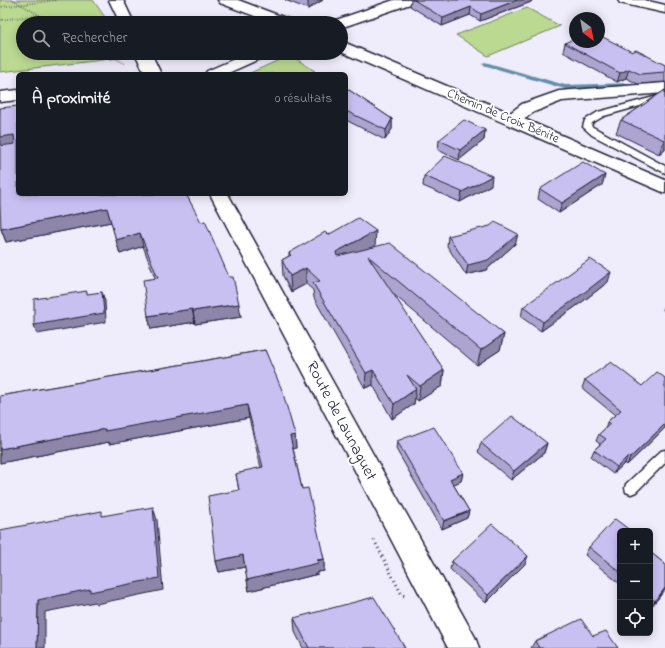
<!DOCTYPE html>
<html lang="fr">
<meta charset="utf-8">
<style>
:root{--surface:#171b24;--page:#20242c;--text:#f1f3f6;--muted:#9ea1a6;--line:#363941}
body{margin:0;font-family:"Indie Flower",sans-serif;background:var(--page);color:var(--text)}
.controls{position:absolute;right:12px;bottom:12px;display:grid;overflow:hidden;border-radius:6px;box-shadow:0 2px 10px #0003}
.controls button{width:36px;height:36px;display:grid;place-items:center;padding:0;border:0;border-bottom:1px solid var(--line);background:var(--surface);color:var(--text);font:20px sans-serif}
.compass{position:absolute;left:569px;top:12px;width:36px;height:36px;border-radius:50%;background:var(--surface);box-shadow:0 2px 10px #0003;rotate:148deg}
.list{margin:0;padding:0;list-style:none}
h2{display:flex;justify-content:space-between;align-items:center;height:52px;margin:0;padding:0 16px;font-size:17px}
h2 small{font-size:13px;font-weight:400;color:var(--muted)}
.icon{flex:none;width:22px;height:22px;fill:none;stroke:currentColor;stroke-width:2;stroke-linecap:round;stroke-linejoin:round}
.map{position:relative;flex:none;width:665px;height:648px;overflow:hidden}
.search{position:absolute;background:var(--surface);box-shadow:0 2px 10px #0003;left:16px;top:16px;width:332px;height:44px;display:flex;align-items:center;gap:10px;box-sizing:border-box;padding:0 14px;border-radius:22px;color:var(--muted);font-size:15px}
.panel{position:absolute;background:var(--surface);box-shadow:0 2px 10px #0003;left:16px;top:72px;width:332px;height:124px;border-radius:6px}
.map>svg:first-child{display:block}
</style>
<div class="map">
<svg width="665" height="648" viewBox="0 0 665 648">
<rect width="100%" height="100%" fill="#efecfb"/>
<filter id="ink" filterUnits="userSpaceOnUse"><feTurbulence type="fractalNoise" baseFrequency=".025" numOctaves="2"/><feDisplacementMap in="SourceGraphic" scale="8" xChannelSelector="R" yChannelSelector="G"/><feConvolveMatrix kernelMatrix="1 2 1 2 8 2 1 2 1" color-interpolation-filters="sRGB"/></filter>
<g filter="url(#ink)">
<path fill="#bbd991" stroke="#6e7e66" d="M0,0H93L109,23H23V53H126L128,57L0,72Z
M527,8L560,26L488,56L456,35Z
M290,55L315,71L308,74H248Z"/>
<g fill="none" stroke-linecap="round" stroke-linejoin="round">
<path fill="#638fa8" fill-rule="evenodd" d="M485,62L565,85L631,83L634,85L631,87L565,89L483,65L482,64Z"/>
<g stroke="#22223b" stroke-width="3">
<path id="service" d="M665,94V99L604,116L592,123L591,126L665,166V173L592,135L583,127L585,120L598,112Z
M665,450V463L636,492L631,494L626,492L625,488L626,484L661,451Z"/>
</g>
<g stroke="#22223b" stroke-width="3">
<path id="minor" d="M218,0H238L291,20L293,23H273L220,3Z
M394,0H415L413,3L346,26L341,27V23H334L336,20Z
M618,0H644L665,5V13L620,3Z
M341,41L510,113L522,104L559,91L665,83V93L562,101L534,112L524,119L665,180V193L341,52Z
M248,53H269L266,56L226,74H205L207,71Z
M18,90V100L0,102V92Z"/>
</g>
<g stroke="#22223b" stroke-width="3">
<path id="secondary" d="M109,0H123L134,23H120Z
M135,53H151L161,74H145Z
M210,194H228L475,637L479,648H448Z"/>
</g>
<path stroke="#22223b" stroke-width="2" stroke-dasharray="0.5 2" stroke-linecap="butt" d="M13,0L53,23
M0,7L57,0
M0,20L39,15
M107,53L125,64"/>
<path stroke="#22223b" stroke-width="3" stroke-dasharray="1 3.5" stroke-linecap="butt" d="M374,540L402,595L406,596"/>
<use href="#service" fill="#fff" fill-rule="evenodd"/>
<use href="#minor" fill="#fff" fill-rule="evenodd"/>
<use href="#secondary" fill="#fff" fill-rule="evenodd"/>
</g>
<path fill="#ada5d0" stroke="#22223b" d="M285,0H323L308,9Z
M411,0H532L531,2L480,21L470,15L442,26L410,6Z
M565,43L632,52L665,65V82L638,84L626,78L617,82L563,52Z
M346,88L392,119V129L385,140L346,120Z
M665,90V149L659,154L616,133L621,120Z
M0,108L18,194H186L241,317L195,324V322L151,329L148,316L155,278L143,246L120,254L111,222L6,242L1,229L2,146Z
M485,130L484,140L459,160L438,150L439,140Z
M605,175L602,185L559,213L538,199L540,189Z
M424,176L491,185L460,202L423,186Z
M518,234L515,244L486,270L466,275L447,246L448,236Z
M328,235L375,247L504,334L500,350L477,365L392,293L444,370L442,386L418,401L415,398L414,404L392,419L373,385L365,388L314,298L313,290L306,284L291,292L283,276L282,260L289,256V253Z
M608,282L582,302L541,331L521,317L523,307Z
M665,305V311L663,310Z
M265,350L295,435L296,448H293L302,489L324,559V571L318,572V574L249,591L245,567L219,572L216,561L239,491L236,474L261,468L249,418L109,444V442L0,463V396Z
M665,378V428L627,465L625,463L613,474L591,457L594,450L600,444L596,441L599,434L605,429L607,422L615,415L582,388L585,380L642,386Z
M397,441L463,473L461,481L453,484L469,511L467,518L442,529L396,449Z
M481,443H547L544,453L511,480L478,452Z
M620,531V584L585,555L589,547Z
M650,552L665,564V590L650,608Z
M452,561L525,564L486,603L450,569Z
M294,618L405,648H303L295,632Z
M593,636L618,648H531L535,641Z"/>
<path fill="#8d86a9" stroke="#22223b" d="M308,0H323L308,9Z
M517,0H532L531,2L480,21L481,14Z
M471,7L470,15L442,26L443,18Z
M629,69L626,78L617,82L620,73Z
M392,119V129L385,140L386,130Z
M485,130L484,140L459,160L460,150Z
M0,134L14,135L18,146L4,151L1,144L0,145Z
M665,139V149L659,154L664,140Z
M605,175L602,185L559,213L562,203Z
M492,176L491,185L460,202L462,192Z
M107,208L111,222L6,242L1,229Z
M376,231L375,247L336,268V252Z
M140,233L143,246L120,254L116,240Z
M518,234L515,244L486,270L466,275L468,265Z
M306,268V284L291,292L290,276Z
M611,272L608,282L582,302L541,331L543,322Z
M102,292L105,301L106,322L37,334L34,325Z
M239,304L241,317L195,324L193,311Z
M192,309L195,322L151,329L148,316Z
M504,334L500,350L477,365L481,350Z
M373,370V385L365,388L366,373Z
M444,370L442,386L418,401L420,386Z
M416,389L414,404L392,419L394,404Z
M247,405L249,418L109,444V442L0,463V449L105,429Z
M665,424V428L627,465L630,458Z
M295,435L296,448L291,449L290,436Z
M547,443L544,453L511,480L514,471Z
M628,456L625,463L613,474L617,467Z
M463,473L461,481L448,487L450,479Z
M153,507L157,520L163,590L96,604L95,602L45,612V648H37L38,600Z
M469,511L467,518L442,529L444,521Z
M243,555L245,567L219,572L216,561Z
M528,556L525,564L486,603L488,595Z
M324,559V571L318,572V574L249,591L247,580Z
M665,588V590L650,608L655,601Z"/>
<path fill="#c9c0f2" stroke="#22223b" d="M414,0H517L481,14L471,7L443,18Z
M599,35L632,52L636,50L665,65V72L640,74L629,69L620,73L565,43L575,38V42H599Z
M346,88L392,119L386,130L346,111Z
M665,90V139L664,140L621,120Z
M18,106V194H186L201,222L205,221L229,277H233L239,304L193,311L192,309L148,316L143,280L158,278L140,233L116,240L107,208L1,229L0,205V146L15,144L14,135L0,137V108Z
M464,120L485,130L460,150L439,140Z
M445,156L492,176L462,192L424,176Z
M583,162L605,175L562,203L540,189Z
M358,218L376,231L336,252L337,256L390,243L504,334L481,350L368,256L444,370L420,386L407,375L416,389L394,404L373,370L366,373L313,283L320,281L306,268L290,276L282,260L291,255L289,253L325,232L328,235Z
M495,222L518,234L488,260L468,265L448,236L490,226Z
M590,259L611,272L585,292L543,322L523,307Z
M87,291V294L102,292L104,313L34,325V299Z
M265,350L282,390L295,435L290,436L302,489L308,488L324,559L317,560L318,563L247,580L243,555L216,561L208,496L239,490L236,474L244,472V471L263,467L247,405L105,431V429L0,449V396Z
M611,362L642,386L657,372L665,378V424L630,458L628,456L617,467L594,450L606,439L599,434L610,424L607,422L621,410L585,380Z
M512,416L547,443L514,471L481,443Z
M434,427L463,473L450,479L469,511L444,521L397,441Z
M153,507L159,578L90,592V589L38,600L37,648H0V530L102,511V516Z
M615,519L631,531H620V572L589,547Z
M492,524L528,556L488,595L452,561Z
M650,552L665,564V588L655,601L650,597Z
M374,597L405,648H309L294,618Z
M581,619L593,636L606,631L618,648H539L535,641Z"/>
</g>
<g text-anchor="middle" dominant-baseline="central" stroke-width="4" stroke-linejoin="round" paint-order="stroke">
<g font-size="13" fill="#22223b" stroke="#fff">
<text transform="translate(503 116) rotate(23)">Chemin de Croix Bénite</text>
</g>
<g font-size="16" fill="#22223b" stroke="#fff">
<text transform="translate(341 421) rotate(62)">Route de Launaguet</text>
</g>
</g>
</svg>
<div class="controls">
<button>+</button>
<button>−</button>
<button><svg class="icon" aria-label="locate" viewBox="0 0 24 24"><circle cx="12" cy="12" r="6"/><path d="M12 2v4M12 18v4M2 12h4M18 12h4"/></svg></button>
</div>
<svg class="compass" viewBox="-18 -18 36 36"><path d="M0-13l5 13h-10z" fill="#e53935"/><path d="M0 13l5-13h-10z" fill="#9ea1a6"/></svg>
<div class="search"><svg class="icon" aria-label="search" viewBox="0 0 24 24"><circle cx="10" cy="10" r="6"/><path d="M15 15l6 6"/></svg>Rechercher</div>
<section class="panel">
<h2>À proximité<small>0 résultats</small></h2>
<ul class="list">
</ul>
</section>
</div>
